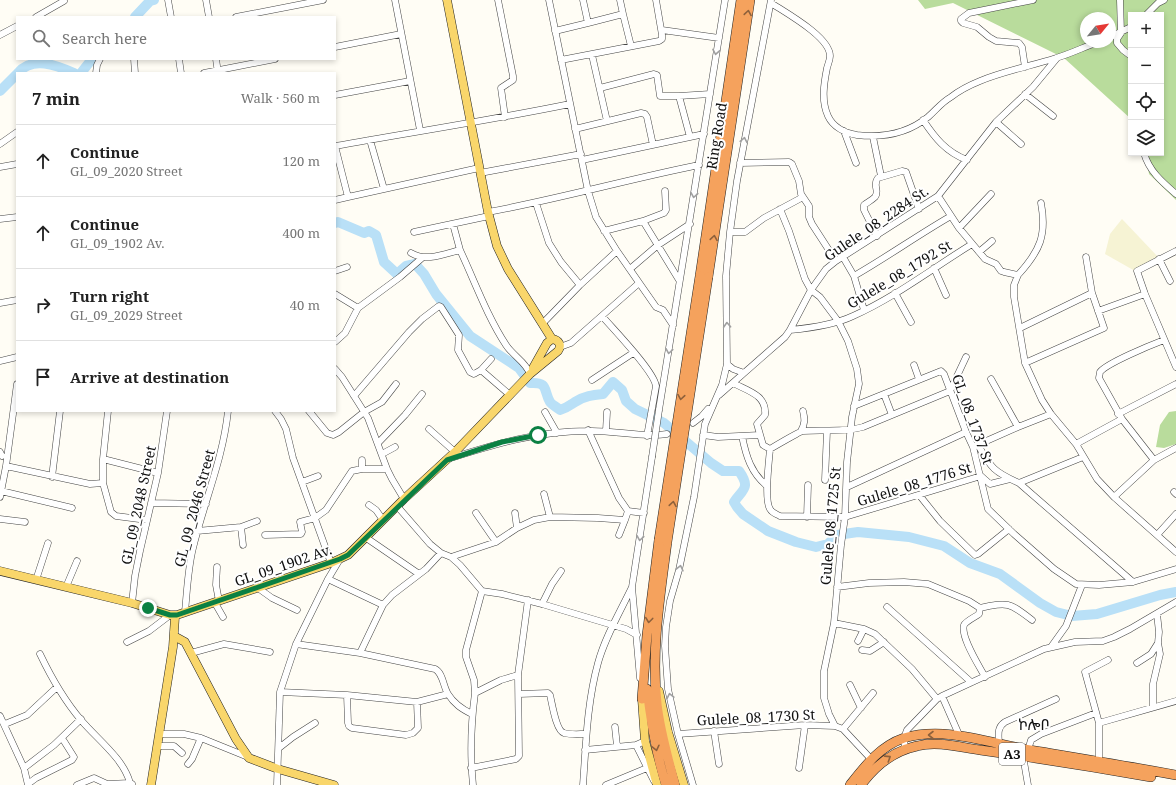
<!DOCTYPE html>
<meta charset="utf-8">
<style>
:root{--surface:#fff;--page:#f2f2f2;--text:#222;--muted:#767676;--line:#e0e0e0}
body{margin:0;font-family:"Noto Serif","Noto Sans Ethiopic",serif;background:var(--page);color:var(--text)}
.controls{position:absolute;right:12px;top:12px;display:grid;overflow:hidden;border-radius:0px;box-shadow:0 2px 6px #0003}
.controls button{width:36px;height:36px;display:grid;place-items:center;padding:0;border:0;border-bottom:1px solid var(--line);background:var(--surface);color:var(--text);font:20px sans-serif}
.compass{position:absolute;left:1080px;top:12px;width:36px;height:36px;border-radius:50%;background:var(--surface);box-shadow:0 2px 6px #0003;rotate:60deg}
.stop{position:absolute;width:12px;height:12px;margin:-9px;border:3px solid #0b8043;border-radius:50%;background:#fff}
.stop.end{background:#0b8043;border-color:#fff;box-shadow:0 1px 4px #0008}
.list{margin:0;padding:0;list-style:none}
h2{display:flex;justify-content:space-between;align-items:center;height:52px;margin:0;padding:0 16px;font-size:17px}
h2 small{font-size:13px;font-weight:400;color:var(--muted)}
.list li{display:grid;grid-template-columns:26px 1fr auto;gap:12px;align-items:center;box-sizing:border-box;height:72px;padding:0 16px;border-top:1px solid var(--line)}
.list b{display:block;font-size:15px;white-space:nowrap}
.list p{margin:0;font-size:13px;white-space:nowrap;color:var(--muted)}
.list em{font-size:13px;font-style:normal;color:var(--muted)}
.icon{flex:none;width:22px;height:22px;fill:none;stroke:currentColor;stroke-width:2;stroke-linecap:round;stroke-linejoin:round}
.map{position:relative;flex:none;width:1176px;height:785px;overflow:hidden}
.search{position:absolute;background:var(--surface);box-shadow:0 2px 6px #0003;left:16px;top:16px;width:320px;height:44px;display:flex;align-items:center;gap:10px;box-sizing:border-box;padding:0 14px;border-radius:0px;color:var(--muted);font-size:15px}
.panel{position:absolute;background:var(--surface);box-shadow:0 2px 6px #0003;left:16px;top:72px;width:320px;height:340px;border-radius:0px}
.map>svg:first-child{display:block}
</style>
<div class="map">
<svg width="1176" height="785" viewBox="0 0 1176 785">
<rect width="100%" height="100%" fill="#fffdf5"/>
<path fill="#f6f3d4" d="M1122,219L1159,258L1135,271L1105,254L1110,234Z"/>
<path fill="#b9dc9c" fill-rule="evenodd" d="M918,0H1176V200L1149,174L1146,153H1161V15H1131V119L1064,58L953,3L925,9ZM1086,18H1110V42H1086Z
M1176,411V444L1164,448L1156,447L1160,425L1169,412Z"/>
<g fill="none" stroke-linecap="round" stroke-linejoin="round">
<path stroke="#b9e0f7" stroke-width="10" d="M135,17L150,1L154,0
M18,73C32,56 56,65 74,73
M81,73L92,59
M0,91L17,74
M335,223L338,222L364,233L369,231L376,235L384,262L397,274L406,266L415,264L424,274L436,294L470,336L519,368L530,383C549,382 543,390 550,402C552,405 557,407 560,410C567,408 569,406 575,402C584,396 593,395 603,394L613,382L622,390L626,401L635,409L664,423L711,463L723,471H739C751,488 743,489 734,502L737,507L743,514L768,531L796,542L816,547L828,544L837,535L858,532L909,537L944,546L970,563L1000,574L1040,603L1056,612L1072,616L1097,614L1160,595L1176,592"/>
<g stroke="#444" stroke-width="7">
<path id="minor" d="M168,0L171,17
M206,0L209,17
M395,0L420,130
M498,0L513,76V80L501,88L505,117
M549,0L588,191L596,217L617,251L656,307L663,310L673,325
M583,0L588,23L623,14L631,46
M620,0L623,14
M1120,0L1121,33L1117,39V43L1123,50L1131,56
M771,3C786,13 830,37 830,56C830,60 828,64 827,68C824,83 821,101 828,116C833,127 845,133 857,135C883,138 907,134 928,117C936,110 942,102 951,97C960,90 970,85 980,81C1004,71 1031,66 1056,58C1070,54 1084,47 1098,42
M1146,15L1158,3L1164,0
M36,17L64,1
M236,17L323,0
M662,30L719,38
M555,31L588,23
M0,35L17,26
M1110,37L1131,27
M335,47L401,34
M592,55L607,121
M134,59L135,73
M179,59L181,73
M216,59L218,73
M561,60L659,41L662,39V35L656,0
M1025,67L1022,47L1019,43L996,41L989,37L977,27L963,23L961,21V19L969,13L1033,0
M96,73L97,65L100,59
M204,73L275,59
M600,88L654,74L657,75L660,96H679L690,137
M1025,94L1053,116
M335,95L410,81
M679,96L710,94
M923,120C935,138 946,152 967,160
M996,122L1021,144
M575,129L641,113L645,114L647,117L653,145
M844,131L856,163
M873,137L881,176
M370,140L384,189
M0,144L17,132
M335,146C413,132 492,120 570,104
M335,146L348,197L479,168
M1144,153C1149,171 1162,182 1176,194
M582,160L704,134
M740,163L789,162L792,164L799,181L801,194L809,206V217L812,224L836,261
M0,167L17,164
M480,173L581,154
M938,196L959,228L985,259L996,264L1001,271L1004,272L1018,275L1014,285V297L1025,363L1042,400L1051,414L1076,444L1097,479L1114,497L1176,552
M335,200L348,197
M536,203L549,243L561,262L580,285
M780,209L789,231L805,279L811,290L820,297L838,321L848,341L857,369L859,384L852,417L847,462L845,517L841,545L834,623L824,671V698L829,714L835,726L843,729L871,759
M488,212C559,199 629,179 699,165
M0,219L17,217
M643,221L664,213L666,210L665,191
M453,224L460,250
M959,228L991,194
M604,231L643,221L679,280
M414,232L489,216
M730,232H745L764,218L803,197
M877,236L864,210V205C868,202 872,200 875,197C880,191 872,185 878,178L902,171L906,172L919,209
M1176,251L1137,271L1145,294L1176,367
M979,252L992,241
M411,253C426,262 444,254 460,250C475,282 487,316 506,345C513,356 526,362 530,374
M843,257L854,276L864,310
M1159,259L1170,281
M934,268L946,295
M630,269L658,245L690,224
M335,271L347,267
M1018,275C1040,251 1047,235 1041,203
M854,276C887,257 918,235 951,216
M895,293L911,322
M335,294L358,308
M0,303L17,300
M1098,311L1145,294
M602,316C614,330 654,371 656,386L647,436
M543,323L580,285L617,251
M1020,328L1092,293
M790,330C811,328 834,325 853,316C894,298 933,268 972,244
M335,342L345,333L358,308L400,277L422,258
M560,347L571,343L639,283
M0,361L17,357
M1025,363L1104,328L1092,293L1086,257
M727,364L733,369L744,373
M914,365L919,379
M335,369L342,377L368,418L387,469L392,479L404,499
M481,370L491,359
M991,379L1018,427
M592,380L633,353
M733,383C748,391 767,395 765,415L757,424L763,445L770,449
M950,391L966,357
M884,394L892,415
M719,395L785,337L790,330L811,290L826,269L836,261L938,196L996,122L1033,87L1057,58
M354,396L409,332L422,319L439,306L441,307L459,335L458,350L470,372L474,374L481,370L510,395
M854,406L941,371L944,374L966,432L973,447L988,509L1014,534L1054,569L1076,584L1099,585L1133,582L1176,569
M659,410L725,0
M108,411L103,459V483L111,512L116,516L147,520
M275,411L281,419L286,429L293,458L331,563
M309,411L327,433L333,435L339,432L364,412L382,402L396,384
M545,412L557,433
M1118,414L1176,384
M693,423L702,416L708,409
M429,429L455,452
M588,430L619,498L628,511L625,520
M606,431L607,412
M801,431C805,424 805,419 803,411
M703,435L718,437L760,435
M742,436C746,456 751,473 767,486
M378,443L405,415L422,394
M1076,444L1122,419
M978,445C991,468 994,472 1019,483L1133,582
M975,446L1018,427L1051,414
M770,449C769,461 764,500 770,509C772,513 776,514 780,516L845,517L981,476
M770,449C775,446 801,431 803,431C824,429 842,433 863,427L950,391
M0,452L2,456
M382,454L395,447
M103,459L158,473
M448,459C495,444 538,431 588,431C615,430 641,438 667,434
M362,460V469
M1154,460L1122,419L1099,378C1099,377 1100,373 1100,372C1107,363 1151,345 1164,340
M6,466L90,484L103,483
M981,476L990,484L1010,479
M52,477L60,411
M825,480L827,431
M302,482L318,476
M1019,483L1083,457
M847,487L966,432
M1,491L72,508
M1174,492L1176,494
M544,494L550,517
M920,496L940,521L975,555L978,554L1009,529
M0,497L6,466L17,384
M1114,497L1154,460L1176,448
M151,503L206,504
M369,505L376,510L383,520
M397,506L430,544L441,553L451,557L460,565L482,591L502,594L542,604L626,629L637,635
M628,511L644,513
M476,513L496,542
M515,513L517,528
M807,517L808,485
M0,519L25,522
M241,527L257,521
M197,531L241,527L243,545
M265,535L301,534L302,532L300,522L315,518L326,510L352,471L362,469H387
M1157,535L1176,514
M365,537L419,574
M451,557L496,542L517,528L534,520L550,517L598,518L625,520L619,535
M217,567L216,585L219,601
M328,579L383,605
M36,580L48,543
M66,587L77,561
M837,587L869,583L904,582L928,584L969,601L980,608
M258,588L272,598L297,610
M482,591L466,650V657L474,680L475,693L501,680L518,675
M132,603L135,576L140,551L158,473L167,411
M215,603L223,617
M542,604L552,584L561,571
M887,607L971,682
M980,608L979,614C975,617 966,621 964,625C960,637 980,667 985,677
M980,608C1008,602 1009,602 1032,620
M185,612C187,591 188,568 193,548C204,502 223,459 228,411
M834,623L864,629L875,634L912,669L937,699
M858,641L864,629
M127,642L149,631L170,615
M296,644L360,653L435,669C443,673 443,686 448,694C454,704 462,709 472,714
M1051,647L1066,626L1082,585
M862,650L870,651L884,642
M191,653L224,644L270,652
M360,653L383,605L392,595L426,569L441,553
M40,654C51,677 64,700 81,720C97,739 124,759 130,783
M1137,663L1151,654L1158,643
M640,678L632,587L652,457
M850,685L861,708
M280,692L347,695L417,702L448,694
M519,694L548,693L550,695C552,703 556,731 564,733C571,735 579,734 586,734
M347,695L348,723L349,726L352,728L406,735L413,733L418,728L417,702
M942,696L960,737
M1153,707V684L1160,654L1158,643L1159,632L1157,614
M0,716L24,768L28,785
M1099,723L1176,701
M5,724L27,715L57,687
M615,727L617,746
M843,729L873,693
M714,731L719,764
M159,734H184L201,738L248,757
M678,734L805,725L835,726
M636,745L654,781
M157,746H174L182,753
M999,746C999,736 996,728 1005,722L1056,699
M279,748L293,737L315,723
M905,749L904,738L907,730L937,699L942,696L1044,649L1075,642L1103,641L1114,637L1130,629L1176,602
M585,750L636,745L645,741
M1028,750L1031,740L1041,734L1096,713
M1023,756L1028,785
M1099,761V723L1085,672L1108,660
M188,764L192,759L201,738
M24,768L54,745L81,719
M471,768L516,759L519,756L518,675L528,600
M799,768L805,725
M28,784L36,778L72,760L74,757L62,738
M77,785L94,778L107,784L130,783L132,784
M277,785L280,692L296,644L328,579L340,559
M473,785C470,755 471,723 475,693
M583,785C586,744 587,703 598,663C605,637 620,612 632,587
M606,785L647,768
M693,785L678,734L668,689L665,646L666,627L670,601L679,570L694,497L705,424L722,385L727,364L726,276L730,232L737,181L771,0"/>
</g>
<g stroke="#222" stroke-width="9">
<path id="major" d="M447,0L488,212L497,246L508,269L552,339
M533,368L547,343L552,339
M0,571L132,603L170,615H177
M174,636L185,642L236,739L249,758L278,769L334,785
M659,691L668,732L684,785
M642,699L645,741L657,785
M151,785L173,647L175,617L177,615L331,563L348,555L404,499L455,452L530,374L558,351C562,345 559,340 552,339"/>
</g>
<g stroke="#222" stroke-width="10">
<path id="highway" d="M700,276L741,0
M708,277L750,0
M667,542C660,596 651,650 657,704C660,731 668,758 675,785
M647,689C651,722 656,754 666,785
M642,699L647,635L659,540
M850,785C865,766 880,746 904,738C945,726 989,743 1030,750C1078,758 1127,766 1176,775
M861,785C875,766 893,751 917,746C937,741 959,747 980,750C1037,758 1094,767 1151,777"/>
</g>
<use href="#minor" stroke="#fff" stroke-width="6"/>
<use href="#major" stroke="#f9d66b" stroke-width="8"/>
<use href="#highway" stroke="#f5a25d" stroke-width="9"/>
<g stroke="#444" stroke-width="7" stroke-linecap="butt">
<path id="minor-bridge" d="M652,457L659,410"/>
</g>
<g stroke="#222" stroke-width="10" stroke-linecap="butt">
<path id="highway-bridge" d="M659,540L700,276
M667,542L708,277"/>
</g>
<use href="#minor-bridge" stroke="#fff" stroke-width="6"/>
<use href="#highway-bridge" stroke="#f5a25d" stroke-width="9"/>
</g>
<defs><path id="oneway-chevron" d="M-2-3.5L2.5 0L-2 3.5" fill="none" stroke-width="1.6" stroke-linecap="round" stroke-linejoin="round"/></defs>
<g stroke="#8e613b">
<use href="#oneway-chevron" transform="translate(748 13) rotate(-81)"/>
<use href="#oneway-chevron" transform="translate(714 238) rotate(-81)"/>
<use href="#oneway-chevron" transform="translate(681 397) rotate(99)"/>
<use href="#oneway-chevron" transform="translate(673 504) rotate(-81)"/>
<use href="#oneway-chevron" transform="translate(649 620) rotate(97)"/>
<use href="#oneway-chevron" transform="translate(931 735) rotate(-180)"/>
<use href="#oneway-chevron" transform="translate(656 748) rotate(77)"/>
<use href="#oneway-chevron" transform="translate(888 758) rotate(-33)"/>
</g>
<g stroke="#a0a0a0">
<use href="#oneway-chevron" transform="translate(716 52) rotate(100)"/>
<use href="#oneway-chevron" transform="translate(744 140) rotate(-79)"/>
<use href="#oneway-chevron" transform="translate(694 195) rotate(99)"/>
<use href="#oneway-chevron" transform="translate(727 325) rotate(-93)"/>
<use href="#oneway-chevron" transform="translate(669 351) rotate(99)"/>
<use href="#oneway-chevron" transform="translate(640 538) rotate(99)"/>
<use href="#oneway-chevron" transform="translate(680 568) rotate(-77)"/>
<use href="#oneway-chevron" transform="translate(670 696) rotate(-102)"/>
</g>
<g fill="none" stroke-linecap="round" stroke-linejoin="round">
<path stroke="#0b8043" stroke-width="5" d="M148,608L170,615H177L340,559L348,555L447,460L502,442L538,435"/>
</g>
<g text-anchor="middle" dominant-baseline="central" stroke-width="4" stroke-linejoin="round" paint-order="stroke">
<rect fill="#fff" stroke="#585858" stroke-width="1" x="999" y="743" width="26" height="22" rx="3"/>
<g font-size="13" font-weight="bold" fill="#111">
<text x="1012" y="754">A3</text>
</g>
<g font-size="14" fill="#111" stroke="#fff">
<text transform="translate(716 136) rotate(-81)">Ring Road</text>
<text transform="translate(876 223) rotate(-34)">Gulele_08_2284 St.</text>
<text transform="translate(899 274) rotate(-31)">Gulele_08_1792 St</text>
<text transform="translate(973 419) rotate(70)">GL_08_1737 St</text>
<text transform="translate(914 484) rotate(-17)">Gulele_08_1776 St</text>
<text transform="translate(138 505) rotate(-78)">GL_09_2048 Street</text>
<text transform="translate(194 508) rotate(-75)">GL_09_2046 Street</text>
<text transform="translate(830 526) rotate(-85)">Gulele_08_1725 St</text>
<text transform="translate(283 565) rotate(-19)">GL_09_1902 Av.</text>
<text transform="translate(756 717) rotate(-3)">Gulele_08_1730 St</text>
</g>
<g font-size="15" fill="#111" stroke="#fff">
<text x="1034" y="724">ኮሎቦ</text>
</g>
</g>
</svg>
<div class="controls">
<button>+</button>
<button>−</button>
<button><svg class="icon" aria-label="locate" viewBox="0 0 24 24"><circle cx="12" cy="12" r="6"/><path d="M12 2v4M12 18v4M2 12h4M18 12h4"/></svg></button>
<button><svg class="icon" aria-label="layers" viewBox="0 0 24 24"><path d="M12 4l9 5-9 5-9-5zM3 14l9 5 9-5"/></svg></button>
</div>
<svg class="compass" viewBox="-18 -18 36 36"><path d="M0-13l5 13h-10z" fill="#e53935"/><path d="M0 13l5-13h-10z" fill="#767676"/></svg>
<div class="stop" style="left:538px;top:435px"></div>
<div class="stop end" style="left:148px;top:608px"></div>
<div class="search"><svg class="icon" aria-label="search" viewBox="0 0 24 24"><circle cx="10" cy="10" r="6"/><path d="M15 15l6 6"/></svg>Search here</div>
<section class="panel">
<h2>7 min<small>Walk · 560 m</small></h2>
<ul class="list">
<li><svg class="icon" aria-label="ahead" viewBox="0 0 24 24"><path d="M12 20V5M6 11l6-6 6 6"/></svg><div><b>Continue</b><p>GL_09_2020 Street</p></div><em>120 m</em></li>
<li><svg class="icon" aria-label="ahead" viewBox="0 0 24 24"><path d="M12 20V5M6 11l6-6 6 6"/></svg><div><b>Continue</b><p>GL_09_1902 Av.</p></div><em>400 m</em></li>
<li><svg class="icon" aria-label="right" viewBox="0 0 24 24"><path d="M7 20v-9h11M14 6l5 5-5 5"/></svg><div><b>Turn right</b><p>GL_09_2029 Street</p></div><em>40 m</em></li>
<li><svg class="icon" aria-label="arrive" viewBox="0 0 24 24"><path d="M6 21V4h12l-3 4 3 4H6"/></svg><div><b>Arrive at destination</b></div></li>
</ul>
</section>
</div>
